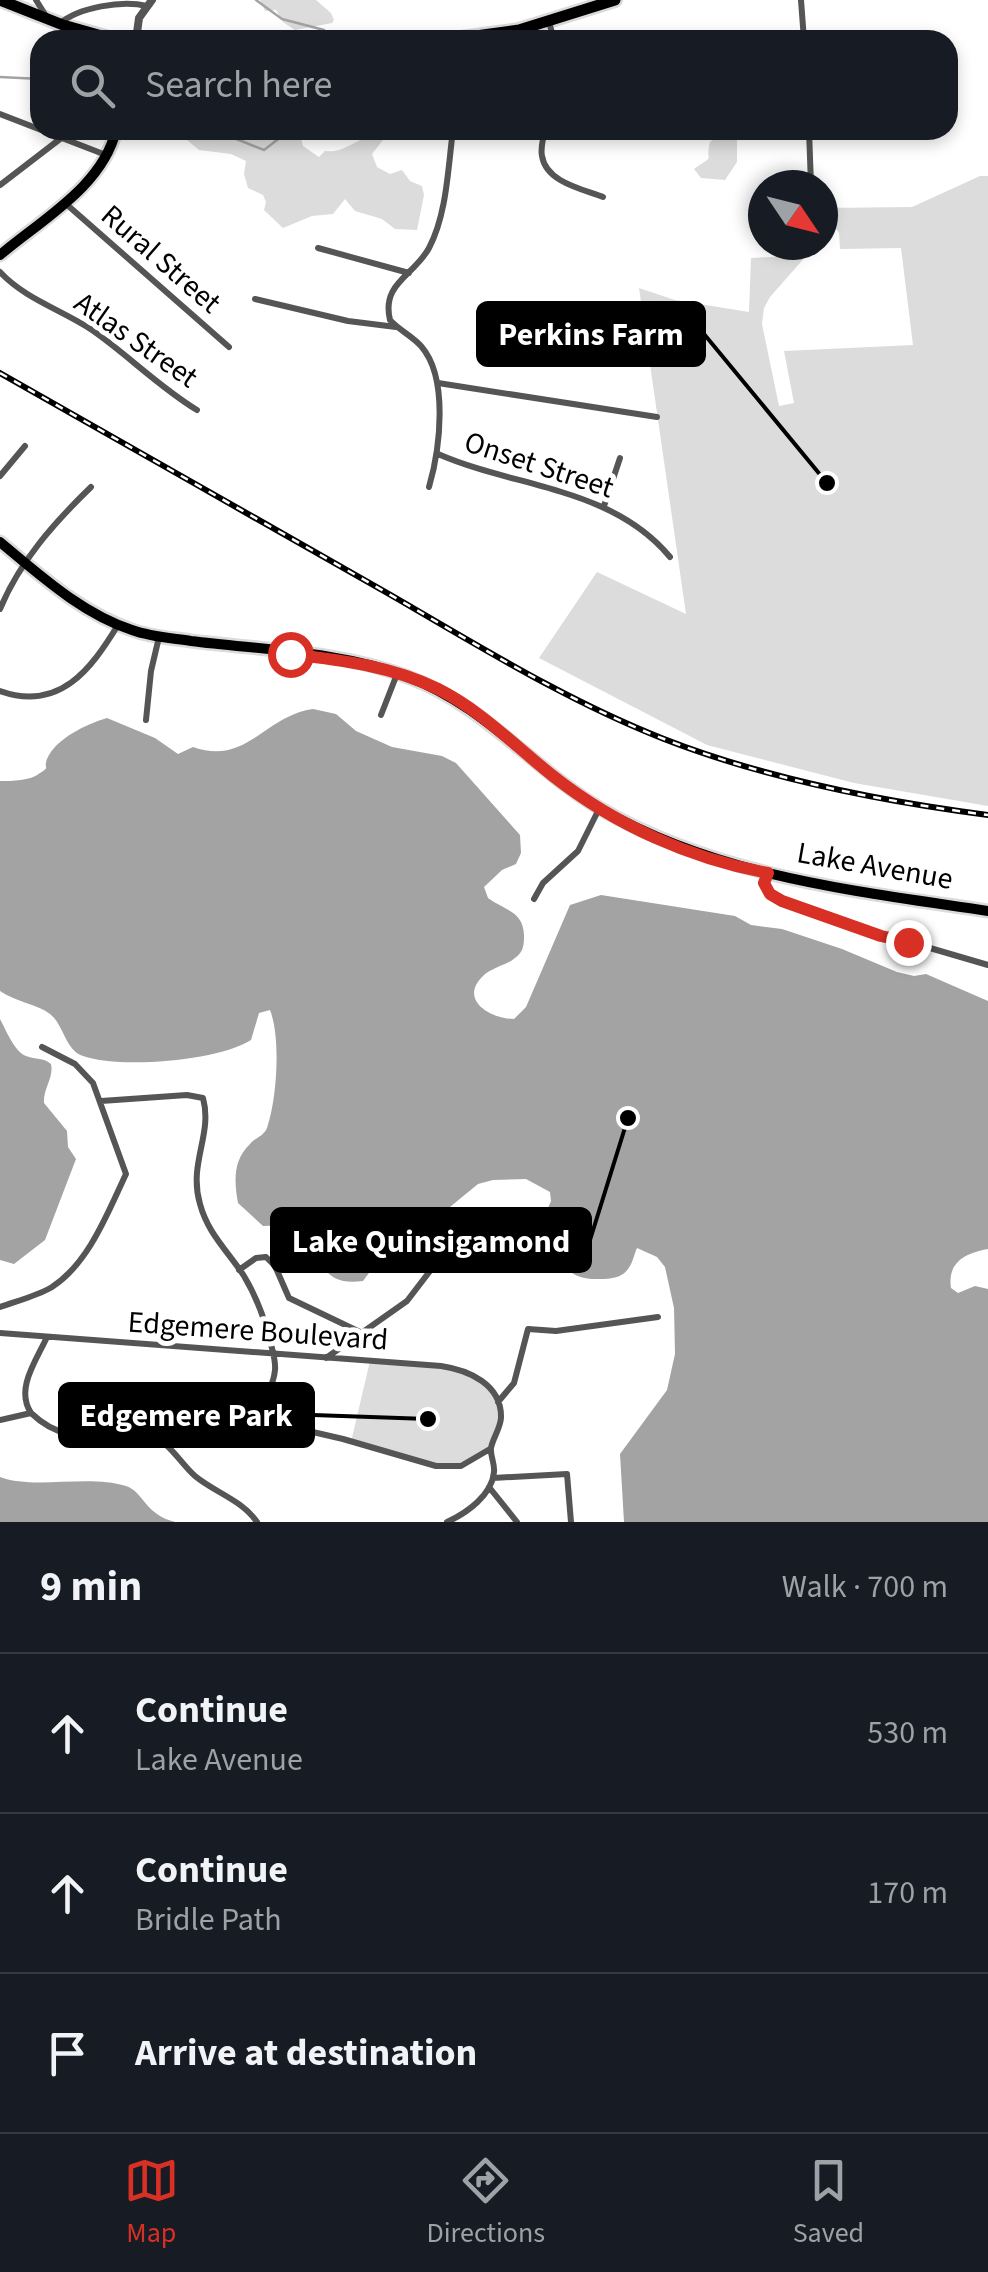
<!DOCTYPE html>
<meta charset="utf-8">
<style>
:root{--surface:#171b24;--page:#20242c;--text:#f1f3f6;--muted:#9ea1a6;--line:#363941;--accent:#d93025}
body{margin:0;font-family:"Source Sans 3",sans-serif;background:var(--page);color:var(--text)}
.compass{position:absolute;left:748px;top:170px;width:90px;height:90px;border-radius:50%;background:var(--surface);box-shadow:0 5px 15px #0003;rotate:125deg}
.stop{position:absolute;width:30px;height:30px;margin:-22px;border:8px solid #d93025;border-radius:50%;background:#fff}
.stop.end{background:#d93025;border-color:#fff;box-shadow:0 2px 10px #0008}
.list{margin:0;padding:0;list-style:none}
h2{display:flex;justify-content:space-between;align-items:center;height:130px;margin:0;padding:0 40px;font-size:42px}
h2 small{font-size:32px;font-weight:400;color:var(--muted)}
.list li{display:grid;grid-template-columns:65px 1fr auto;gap:30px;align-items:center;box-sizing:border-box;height:160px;padding:0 40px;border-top:2px solid var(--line)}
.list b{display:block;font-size:38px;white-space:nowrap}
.list p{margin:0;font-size:32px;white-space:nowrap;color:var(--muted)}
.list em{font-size:32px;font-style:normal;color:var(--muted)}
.icon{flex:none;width:55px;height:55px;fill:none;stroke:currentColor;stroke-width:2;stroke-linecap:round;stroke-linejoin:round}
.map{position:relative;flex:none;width:988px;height:1522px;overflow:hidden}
.search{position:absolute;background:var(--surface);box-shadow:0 5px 15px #0003;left:30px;right:30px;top:30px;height:110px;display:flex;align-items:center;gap:25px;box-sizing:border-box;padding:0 35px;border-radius:30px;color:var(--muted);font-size:38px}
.sheet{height:610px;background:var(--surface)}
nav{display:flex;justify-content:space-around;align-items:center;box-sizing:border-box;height:140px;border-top:2px solid var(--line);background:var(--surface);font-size:28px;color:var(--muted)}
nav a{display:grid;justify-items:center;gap:5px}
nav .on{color:var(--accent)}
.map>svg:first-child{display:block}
</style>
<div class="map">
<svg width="988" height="1522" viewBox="0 0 988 1522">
<rect width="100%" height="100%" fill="#fff"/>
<path fill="#dcdcdc" d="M260,0H316L331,13L334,20L332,23L295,30L283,22L276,10L265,11Z
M175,130H299L303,146L319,157L325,151C351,154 364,127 383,140L372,154L377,167L390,174L402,170L410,181L422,186L424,195L417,230L395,229L382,219L355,211L345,199L333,214L312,216L283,228L264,210L266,202L263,195L248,188L244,174L246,161L231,154L199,150Z
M725,130H740L737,136V162L725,180L701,178L694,169C718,153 704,164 710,142Z
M980,176H988V806L854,783L707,745L539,658L597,572L686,614L639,288L675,300L749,312L751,258L807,255L770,297L764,308L762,324L779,406L794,403L784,351L913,345L901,248L840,249L839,233L823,208L912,207Z
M370,1361L441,1366L485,1383L501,1410C498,1421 496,1440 490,1449C464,1483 385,1451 351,1442Z"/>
<path fill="#a3a3a3" d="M313,709L336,714L356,731L392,747L442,756L456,763L520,835L521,853L516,864L502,870L484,887L488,898C506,911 523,911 524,935C524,948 523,953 511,961C502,966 490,969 483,976C458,1000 491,1019 514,1019L526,1007L570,905L601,895L735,916L751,925L782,929L842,949L897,972L914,976L926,974L988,1001V1249C966,1253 947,1262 951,1288L958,1293L975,1286L988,1289V1522H624L620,1454L667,1390L675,1354L674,1308L665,1267L657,1257L637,1248C634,1254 633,1263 628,1269C622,1278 610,1279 600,1279C563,1281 555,1255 540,1227L551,1201L550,1192L526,1179L493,1180L478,1184L439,1216L401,1230L363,1281C316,1287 324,1254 301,1228L294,1225L263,1226L238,1203C234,1181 233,1160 250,1144C256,1137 263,1137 267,1128C277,1099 281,1038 270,1010L259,1013L251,1040C218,1061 120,1069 83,1056C65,1050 64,1025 50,1014C37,1004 16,1002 0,991V781C12,781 30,781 40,773C51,766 43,770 47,759C56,738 87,724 107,718L155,738L178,754L193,747C247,766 264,716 313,709Z
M0,1019C6,1030 14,1051 26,1056C37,1060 42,1057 51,1064C54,1078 43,1088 44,1103L67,1131L68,1147L76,1159L45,1240L14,1264L0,1260Z
M0,1477C35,1490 87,1474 126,1486C144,1492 144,1514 175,1522H0Z"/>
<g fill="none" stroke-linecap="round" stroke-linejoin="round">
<path stroke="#a3a3a3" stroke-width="2.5" d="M256,0L282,19L324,30
M0,77L40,79
M179,130L229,136L264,150L290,130"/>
<g stroke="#dbdbdb" stroke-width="15">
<path id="primary" d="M0,255C41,220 103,186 116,130
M0,542C40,575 81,613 132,630C151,637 171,638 191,641C262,650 341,651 408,677C484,705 533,769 601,809C719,877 856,891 988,911"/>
</g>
<g stroke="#dbdbdb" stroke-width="16">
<path id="trunk" d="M0,0L63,25L116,40
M446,40L519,30L615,0"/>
</g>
<path stroke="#555" stroke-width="6" d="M36,0L46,16
M801,0L804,40
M549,22L554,40
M59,24C79,7 122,0 147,6
M0,114L106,155
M544,130C544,139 540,147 542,156C546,182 582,189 603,197
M809,130L811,185
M0,185L60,139
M65,203L229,347
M815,245L816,247
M318,248L409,273
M0,272C25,299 62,310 92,330C128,355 159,387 197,410
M255,299L348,321L396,327
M438,383L657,417
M438,454C516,488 612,487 670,557
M0,476L25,446
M429,487C440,449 449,378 421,346C412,336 399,330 390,320C381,283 414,276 429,248C447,214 448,167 453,130
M604,506L620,458
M0,609C20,561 54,523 91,487
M0,691C60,712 91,669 118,625
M381,715L397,674
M146,720L151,671L159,637
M768,873L764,883L777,899L824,917L988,965
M534,899L543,883L578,851L599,809
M101,1101L187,1095L203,1098C213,1135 188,1163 200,1204C208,1234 228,1251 244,1276C256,1296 264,1317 270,1340C272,1350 276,1360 275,1370C270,1419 206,1434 168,1446
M239,1270L256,1258L266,1257L275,1266L289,1298L360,1332
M0,1307C17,1301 37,1296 52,1287C89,1263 108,1212 126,1174L93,1083L75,1064L42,1047
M0,1333L441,1366C468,1370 502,1384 501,1418C500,1429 493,1438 491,1448C490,1455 495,1464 494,1472C492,1495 467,1513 447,1522
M326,1358L407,1301L443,1254L462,1237L535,1210
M498,1402L514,1383L528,1329L556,1331L658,1317
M31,1413C15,1389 36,1361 47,1337
M244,1416L343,1439L436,1466H461L490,1449
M0,1420L31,1413C72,1452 103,1425 149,1436C170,1441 179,1462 195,1476C214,1492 242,1500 257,1522
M493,1478L567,1474L571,1522
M489,1487L517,1522"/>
<path stroke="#555" stroke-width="8" d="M136,40L139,18L152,0"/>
<use href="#primary" stroke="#000" stroke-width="10"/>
<use href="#trunk" stroke="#000" stroke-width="11"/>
<g stroke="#000" stroke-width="6">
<path id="rail" d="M0,373C130,447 259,520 389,594C479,646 567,701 664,739C767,779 879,801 988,815"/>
</g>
<use href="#rail" stroke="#fff" stroke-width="2.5" stroke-dasharray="8" stroke-linecap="butt"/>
</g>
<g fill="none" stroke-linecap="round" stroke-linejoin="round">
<path stroke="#d93025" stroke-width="12" d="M290,654C340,660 391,666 438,689C482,711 515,746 553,776C615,825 691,859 768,873L764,883L770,894L782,901L881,936L908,942"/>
</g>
<g text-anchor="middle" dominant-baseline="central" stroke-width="10" stroke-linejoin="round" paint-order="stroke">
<g font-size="30" fill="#000" stroke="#fff">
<text transform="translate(161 259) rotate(41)">Rural Street</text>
<text transform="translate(136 340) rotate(35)">Atlas Street</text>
<text transform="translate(539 465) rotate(18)">Onset Street</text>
<text transform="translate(875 866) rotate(10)">Lake Avenue</text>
<text transform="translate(258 1331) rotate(4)">Edgemere Boulevard</text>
</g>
</g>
<path fill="none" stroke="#000" stroke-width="4" d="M827 483L704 334M628 1118L590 1240M428 1419L313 1415"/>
<g fill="#000" stroke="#fff" stroke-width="4">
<circle cx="827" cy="483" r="10"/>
<circle cx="628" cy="1118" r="10"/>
<circle cx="428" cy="1419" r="10"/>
</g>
<g fill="#000" stroke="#000" stroke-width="4">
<rect x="478" y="303" width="226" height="62" rx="10"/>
<rect x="272" y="1209" width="318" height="62" rx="10"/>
<rect x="60" y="1384" width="253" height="62" rx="10"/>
</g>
<g font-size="32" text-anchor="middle" font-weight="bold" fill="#fff">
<text x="591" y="345">Perkins Farm</text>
<text x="431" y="1252">Lake Quinsigamond</text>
<text x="186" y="1426">Edgemere Park</text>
</g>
</svg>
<svg class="compass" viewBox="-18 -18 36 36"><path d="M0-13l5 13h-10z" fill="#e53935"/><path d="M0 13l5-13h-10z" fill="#9ea1a6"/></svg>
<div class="stop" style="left:290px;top:654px"></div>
<div class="stop end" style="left:908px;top:942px"></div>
<div class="search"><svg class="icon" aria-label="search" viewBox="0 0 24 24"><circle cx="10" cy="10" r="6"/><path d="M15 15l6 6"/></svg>Search here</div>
</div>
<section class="sheet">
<h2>9 min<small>Walk · 700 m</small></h2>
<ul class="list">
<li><svg class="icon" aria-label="ahead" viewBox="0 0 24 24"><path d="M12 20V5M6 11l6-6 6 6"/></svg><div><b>Continue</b><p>Lake Avenue</p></div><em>530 m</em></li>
<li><svg class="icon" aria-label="ahead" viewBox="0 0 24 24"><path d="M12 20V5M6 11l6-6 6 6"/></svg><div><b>Continue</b><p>Bridle Path</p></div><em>170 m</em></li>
<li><svg class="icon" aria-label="arrive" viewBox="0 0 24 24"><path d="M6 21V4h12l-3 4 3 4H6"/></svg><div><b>Arrive at destination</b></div></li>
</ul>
</section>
<nav>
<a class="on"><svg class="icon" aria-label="map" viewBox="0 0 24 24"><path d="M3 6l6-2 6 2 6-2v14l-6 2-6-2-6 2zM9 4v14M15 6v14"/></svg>Map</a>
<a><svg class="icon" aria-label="directions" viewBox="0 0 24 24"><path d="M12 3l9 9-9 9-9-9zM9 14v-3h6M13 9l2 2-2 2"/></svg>Directions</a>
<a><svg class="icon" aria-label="saved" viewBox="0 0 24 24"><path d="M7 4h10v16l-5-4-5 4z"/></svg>Saved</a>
</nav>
